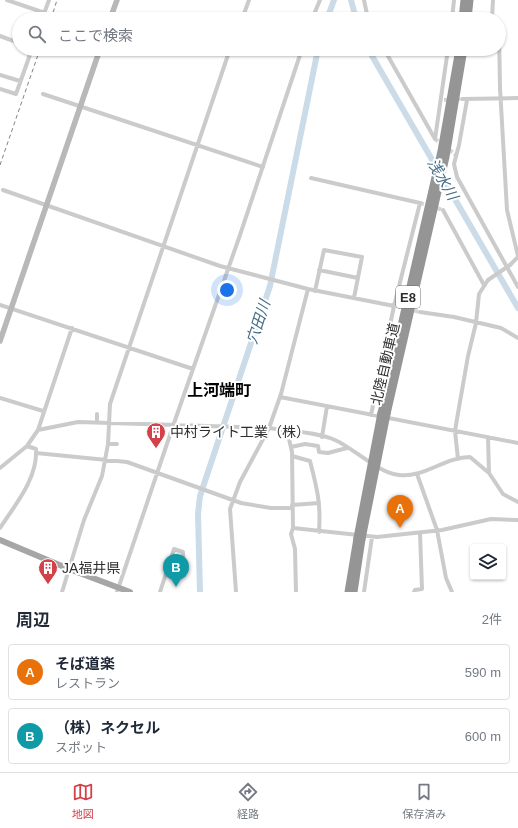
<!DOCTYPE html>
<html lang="ja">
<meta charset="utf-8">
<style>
:root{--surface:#fff;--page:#f2f2f3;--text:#1f2937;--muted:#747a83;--line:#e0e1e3;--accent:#d34149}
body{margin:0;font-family:Helvetica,"Noto Sans JP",sans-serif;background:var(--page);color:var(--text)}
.controls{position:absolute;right:12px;bottom:12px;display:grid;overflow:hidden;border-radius:4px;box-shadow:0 1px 3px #0004}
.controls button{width:36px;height:36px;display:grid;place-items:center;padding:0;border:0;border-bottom:1px solid var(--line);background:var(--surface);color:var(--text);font:20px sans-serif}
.you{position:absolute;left:227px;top:290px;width:14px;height:14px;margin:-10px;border:3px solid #fff;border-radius:50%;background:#1a73e8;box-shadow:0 0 0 6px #1a73e833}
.badge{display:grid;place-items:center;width:26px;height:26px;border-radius:50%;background:var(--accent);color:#fff;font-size:13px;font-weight:700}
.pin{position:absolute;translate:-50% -33px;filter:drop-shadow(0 1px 2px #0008)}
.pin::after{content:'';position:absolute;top:21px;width:14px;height:12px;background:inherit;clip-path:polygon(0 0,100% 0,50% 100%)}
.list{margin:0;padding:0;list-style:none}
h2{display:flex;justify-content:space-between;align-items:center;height:52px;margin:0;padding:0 16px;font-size:17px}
h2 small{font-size:13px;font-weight:400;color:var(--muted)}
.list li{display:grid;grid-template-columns:26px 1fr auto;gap:12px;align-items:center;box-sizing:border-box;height:56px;margin:0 8px 8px;padding:0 8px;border:1px solid var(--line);border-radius:4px}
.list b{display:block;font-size:15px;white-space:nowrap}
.list p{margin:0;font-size:13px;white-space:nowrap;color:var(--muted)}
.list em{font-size:13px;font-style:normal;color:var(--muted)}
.icon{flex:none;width:22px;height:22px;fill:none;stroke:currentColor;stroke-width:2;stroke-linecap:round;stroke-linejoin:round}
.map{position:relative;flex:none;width:518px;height:592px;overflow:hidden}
.search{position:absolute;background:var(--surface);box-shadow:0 1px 3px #0004;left:12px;right:12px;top:12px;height:44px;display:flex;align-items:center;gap:10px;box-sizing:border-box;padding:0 14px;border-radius:22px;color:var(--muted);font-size:15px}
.sheet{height:180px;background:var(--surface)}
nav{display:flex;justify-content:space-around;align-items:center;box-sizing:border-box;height:56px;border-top:1px solid var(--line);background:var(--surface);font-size:11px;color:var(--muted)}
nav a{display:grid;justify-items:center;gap:2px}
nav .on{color:var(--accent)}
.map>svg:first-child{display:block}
</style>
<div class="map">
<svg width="518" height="592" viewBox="0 0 518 592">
<rect width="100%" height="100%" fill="#fff"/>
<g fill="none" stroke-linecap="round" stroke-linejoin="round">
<path stroke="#cbdce8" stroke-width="6" d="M351,0L356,19
M327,19L334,0
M368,49L518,308
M200,592L198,514L200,496L270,286L318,49"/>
<path stroke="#d5d5d5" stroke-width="4" stroke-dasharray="4 2" stroke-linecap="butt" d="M444,100L462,99
M435,139L456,155
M420,203L443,210
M391,305L420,312"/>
<path stroke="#cbcbcb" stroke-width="4" d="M7,0L45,13
M364,0L368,19
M314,14L327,19
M42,19L49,0
M242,19L249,0
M312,19L320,0
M452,19L454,0
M492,19L493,0
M499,33L500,88L507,210L518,256
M0,36L19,43
M384,49L435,139
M0,75L20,81
M0,89L16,94L32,49
M43,94L263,167
M462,99L518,98
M467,100L459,145L454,164L457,177L518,287
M435,139L448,49
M311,178L420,203L394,306L371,415
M3,190L220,266L308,289L394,306
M443,210L484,285
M510,265L518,257
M319,270L358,278
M315,291L324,250L362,257L354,298
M0,305L193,369
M420,312L454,317L501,328L518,338
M280,397L518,443
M0,398L43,411
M97,414V422
M38,430L78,422L269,428C289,431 317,432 335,440C355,449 378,473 399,475C424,478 445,457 470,457L489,473L503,494L518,502
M287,430L292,452L293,528L291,534L295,549L296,592
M322,437L327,406
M488,437L489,473
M108,444H117
M291,447L305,444L318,446L319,452L328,453L347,448
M36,453L127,462L241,503L271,508H292
M292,456L310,461C317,488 321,503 319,532
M458,459L455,431L457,419L468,356L476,323L479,294L488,280
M0,468L27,446L38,430L72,328
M417,474L437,530L446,578L452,592
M292,505L319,503
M0,528C15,505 38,478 36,449L27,446
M293,528L377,537L442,530L491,519L518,520
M62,592L84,520L102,476L108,444L110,404L230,49
M117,592L173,426L240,235L302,49
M160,592L174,549L183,552L184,575L167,570
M236,592L230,509L240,482L269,428L281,394L308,289
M364,592L372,537
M414,592L415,590L422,589L420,533"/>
<path stroke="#b8b8b8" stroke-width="5.5" d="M110,19L117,0
M0,341L100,49"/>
<path stroke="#a6a6a6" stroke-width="6" d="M0,540L69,569L130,592"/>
<path stroke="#959595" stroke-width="7" d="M462,19L464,0
M468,19L470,0
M381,413L441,151L459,49
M387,414L446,157L464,49
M348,592L357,538
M354,592L362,539"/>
<path stroke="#838383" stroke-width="1" stroke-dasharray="4 3" stroke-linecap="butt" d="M51,19L57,0
M0,165L40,49"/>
<path stroke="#cbcbcb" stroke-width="4" d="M488,280L510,265"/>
<path stroke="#959595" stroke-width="7" d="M357,538L381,413
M362,539L387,414"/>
</g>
<defs>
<g id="building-pin" transform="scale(1)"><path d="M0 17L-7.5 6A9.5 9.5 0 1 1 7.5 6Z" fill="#d34149" stroke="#fff"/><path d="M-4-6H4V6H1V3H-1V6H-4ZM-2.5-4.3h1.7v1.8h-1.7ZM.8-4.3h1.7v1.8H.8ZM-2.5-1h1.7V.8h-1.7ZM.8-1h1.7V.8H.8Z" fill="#fff"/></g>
</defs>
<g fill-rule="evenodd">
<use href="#building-pin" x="156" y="432"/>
<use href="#building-pin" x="48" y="568"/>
</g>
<g text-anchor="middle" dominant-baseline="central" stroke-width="4" stroke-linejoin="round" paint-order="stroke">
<rect fill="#fff" stroke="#6d6d6d" stroke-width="1" x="396" y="286" width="24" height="22" rx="3"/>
<g font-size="13" font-weight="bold" fill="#2e2e2e">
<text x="408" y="297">E8</text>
</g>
<g font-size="14" fill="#2e2e2e" stroke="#fff">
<text transform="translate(385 364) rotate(-77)">北陸自動車道</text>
</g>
<g font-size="14" fill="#2e2e2e" stroke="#fff" text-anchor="start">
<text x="170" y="432">中村ライト工業（株）</text>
<text x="62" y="568">JA福井県</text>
</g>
<g font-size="15" font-style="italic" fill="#446c88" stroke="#fff">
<text transform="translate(443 179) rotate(60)">浅水川</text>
<text transform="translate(258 322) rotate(-72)">穴田川</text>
</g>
<g font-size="16" font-weight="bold" fill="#000" stroke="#fff">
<text x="219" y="390">上河端町</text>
</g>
</g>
</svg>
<div class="controls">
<button><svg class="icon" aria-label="layers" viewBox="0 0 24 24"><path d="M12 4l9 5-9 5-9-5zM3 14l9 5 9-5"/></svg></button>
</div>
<div class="you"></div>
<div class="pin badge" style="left:400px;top:528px;background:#e8710a">A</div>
<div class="pin badge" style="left:176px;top:587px;background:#0f9aa8">B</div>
<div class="search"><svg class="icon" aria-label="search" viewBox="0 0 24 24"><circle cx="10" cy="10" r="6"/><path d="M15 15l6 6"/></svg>ここで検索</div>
</div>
<section class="sheet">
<h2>周辺<small>2件</small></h2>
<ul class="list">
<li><span class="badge" style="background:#e8710a">A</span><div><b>そば道楽</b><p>レストラン</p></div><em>590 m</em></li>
<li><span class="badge" style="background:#0f9aa8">B</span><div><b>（株）ネクセル</b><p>スポット</p></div><em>600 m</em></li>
</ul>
</section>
<nav>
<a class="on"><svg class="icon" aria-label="map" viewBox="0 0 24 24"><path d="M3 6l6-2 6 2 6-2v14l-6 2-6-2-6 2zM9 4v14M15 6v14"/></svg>地図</a>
<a><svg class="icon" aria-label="directions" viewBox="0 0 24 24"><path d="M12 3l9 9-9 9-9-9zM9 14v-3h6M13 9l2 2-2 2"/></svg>経路</a>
<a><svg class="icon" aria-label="saved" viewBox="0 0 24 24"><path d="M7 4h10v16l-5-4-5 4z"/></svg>保存済み</a>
</nav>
